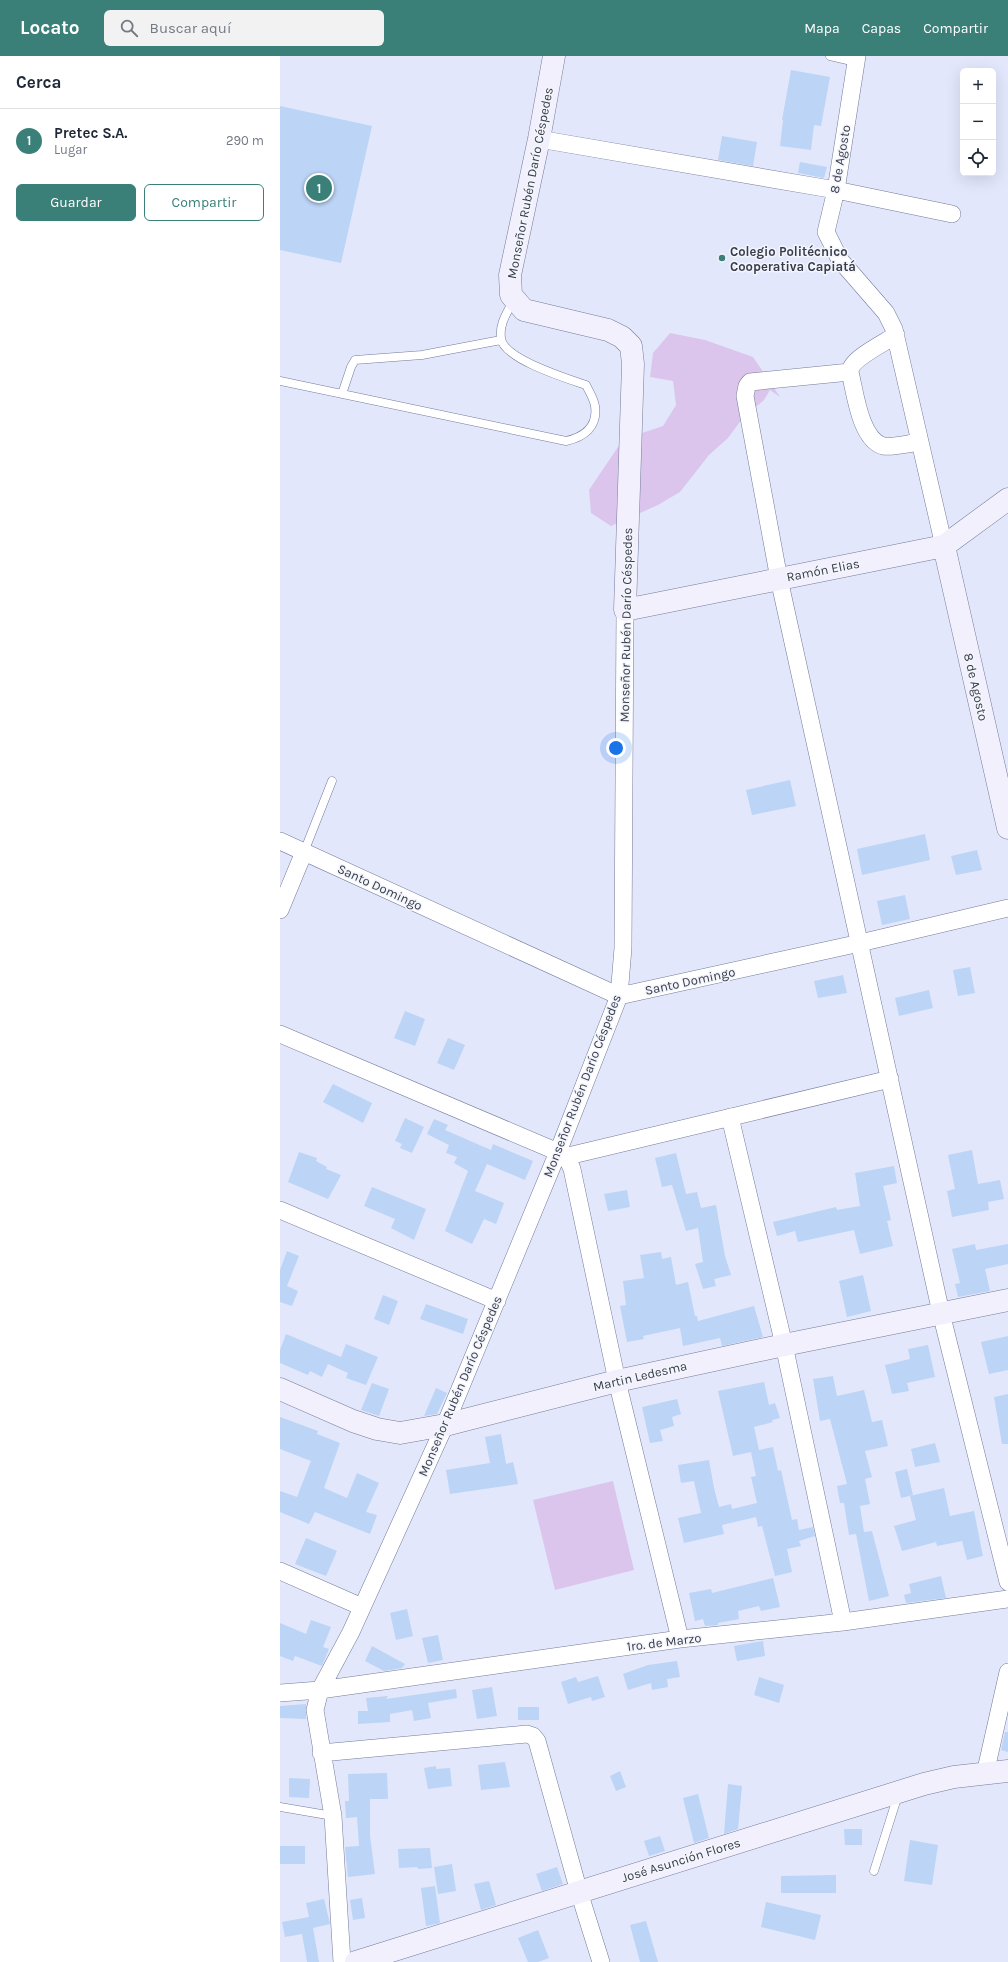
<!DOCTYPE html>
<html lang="es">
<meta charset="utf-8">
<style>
:root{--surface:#fff;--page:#f2f2f3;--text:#1f2937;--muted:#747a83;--line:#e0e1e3;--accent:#3a8078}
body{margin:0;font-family:Karla,sans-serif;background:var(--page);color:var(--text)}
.controls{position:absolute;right:12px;top:12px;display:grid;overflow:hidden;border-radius:6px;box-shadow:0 4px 16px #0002}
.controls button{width:36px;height:36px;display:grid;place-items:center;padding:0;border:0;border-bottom:1px solid var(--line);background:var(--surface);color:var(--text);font:20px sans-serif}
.you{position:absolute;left:336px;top:692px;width:14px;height:14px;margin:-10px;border:3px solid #fff;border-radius:50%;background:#1a73e8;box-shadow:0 0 0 6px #1a73e833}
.badge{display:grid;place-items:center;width:26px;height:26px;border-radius:50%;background:var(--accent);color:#fff;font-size:13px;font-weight:700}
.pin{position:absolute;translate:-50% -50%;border:2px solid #fff;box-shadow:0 1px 4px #0006}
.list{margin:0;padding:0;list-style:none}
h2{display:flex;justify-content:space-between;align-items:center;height:52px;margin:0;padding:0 16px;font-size:17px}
h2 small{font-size:13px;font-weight:400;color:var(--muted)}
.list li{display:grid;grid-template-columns:26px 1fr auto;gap:12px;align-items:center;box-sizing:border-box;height:64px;padding:0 16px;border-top:1px solid var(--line)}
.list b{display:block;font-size:15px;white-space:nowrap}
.list p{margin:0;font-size:13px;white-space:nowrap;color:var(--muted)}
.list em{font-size:13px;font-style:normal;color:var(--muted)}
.actions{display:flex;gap:8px;padding:12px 16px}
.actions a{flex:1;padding:9px 0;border:1px solid var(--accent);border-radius:6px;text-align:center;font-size:14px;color:var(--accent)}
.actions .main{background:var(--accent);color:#fff}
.icon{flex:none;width:22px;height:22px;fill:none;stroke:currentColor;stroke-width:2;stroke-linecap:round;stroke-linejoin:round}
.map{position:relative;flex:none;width:728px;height:1906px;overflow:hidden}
header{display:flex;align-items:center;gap:24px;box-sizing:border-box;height:56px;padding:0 20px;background:var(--accent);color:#fff}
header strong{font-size:19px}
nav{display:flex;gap:22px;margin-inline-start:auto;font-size:14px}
.search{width:280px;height:36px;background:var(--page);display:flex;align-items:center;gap:10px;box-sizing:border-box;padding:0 14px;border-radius:6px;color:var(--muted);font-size:15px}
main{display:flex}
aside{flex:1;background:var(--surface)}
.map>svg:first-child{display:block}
</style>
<header>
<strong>Locato</strong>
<div class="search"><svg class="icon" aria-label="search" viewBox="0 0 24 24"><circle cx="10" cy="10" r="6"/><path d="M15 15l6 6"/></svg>Buscar aquí</div>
<nav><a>Mapa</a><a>Capas</a><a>Compartir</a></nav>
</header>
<main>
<aside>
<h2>Cerca<small></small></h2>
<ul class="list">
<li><span class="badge">1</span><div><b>Pretec S.A.</b><p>Lugar</p></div><em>290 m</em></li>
</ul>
<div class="actions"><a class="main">Guardar</a><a>Compartir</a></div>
</aside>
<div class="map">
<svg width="728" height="1906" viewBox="0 0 728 1906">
<rect width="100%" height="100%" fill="#e2e7fc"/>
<path fill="#dcc5ed" d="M390,277L425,284L473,301L500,341L490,334L484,344L462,363L448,382L429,399L400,436L378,449L331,470L311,457L309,434L338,391L359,378L383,370L396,349L393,325L370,321L373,297Z
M333,1425L354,1514L275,1534L253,1444Z"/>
<path fill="#bcd4f6" d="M511,14L550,21L541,70L534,69L531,94L500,90L503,64H502Z
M0,50L92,70L61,207L0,194Z
M442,80L477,86L473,110L438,104Z
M520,106L547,111L544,122L518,117Z
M510,724L516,750L472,759L466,734Z
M645,778L650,804L582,819L577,793Z
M697,794L702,814L676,819L671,800Z
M625,839L630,863L602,869L597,845Z
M690,911L695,937L678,940L673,914Z
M563,919L567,937L538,942L534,925Z
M649,934L653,952L619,960L615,942Z
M125,955L145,963L135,990L114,982Z
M168,982L185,989L174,1014L157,1007Z
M53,1028L92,1047L83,1067L43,1046Z
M125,1062L144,1071L132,1097L120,1092L122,1088L115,1085Z
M154,1063L168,1069L165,1074L211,1094L213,1088L253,1105L245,1124L207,1108L195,1135L224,1147L216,1168L204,1163L192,1188L165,1175L188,1115L174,1107L177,1101L166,1097L169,1089L147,1078Z
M692,1094L698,1128L720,1124L724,1143L708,1146L709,1154L672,1161L667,1135L675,1133L668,1099Z
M19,1096L37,1102L36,1105L47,1111L46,1113L61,1119L48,1143L8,1126Z
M396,1097L406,1138L417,1136L421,1152L436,1149L445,1200L451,1219L434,1223L436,1230L423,1233L415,1208L423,1206L418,1172L406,1175L392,1129L382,1131L375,1102Z
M614,1110L617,1127L603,1130L611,1164L607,1165L613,1190L580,1198L574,1174L518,1186L515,1175L497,1180L493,1166L556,1151L557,1154L580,1150L575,1117Z
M92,1131L146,1153L134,1184L111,1172L115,1163L84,1150Z
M347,1134L350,1151L328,1155L324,1138Z
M695,1188L696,1194L728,1188V1208L705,1213L710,1235L678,1241L675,1228L680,1227L672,1193Z
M7,1195L19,1200L7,1230L18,1235L12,1250L0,1246V1214Z
M381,1196L382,1203L391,1201L396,1229L408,1226L415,1260H417L418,1265L474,1250L483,1281L442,1290L440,1282L403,1290L400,1272L363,1280L364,1283L347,1286L340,1250L346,1249L343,1225L364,1222L360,1199Z
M583,1219L591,1255L567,1261L559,1225Z
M103,1239L118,1245L109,1269L94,1263Z
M146,1248L188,1263L183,1278L140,1263Z
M6,1278L61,1301L66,1288L98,1301L86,1329L66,1322L68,1317L48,1308L42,1321L30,1315L28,1319L0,1307V1294Z
M728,1280V1314L709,1318L701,1286Z
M648,1289L655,1321L627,1327L629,1335L612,1338L605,1309L630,1303L628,1293Z
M553,1320L557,1340L584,1334L592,1366L602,1364L608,1390L585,1395L592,1421L585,1423L590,1448L580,1450L584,1476L592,1475L609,1540L589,1545L576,1478L569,1479L564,1447H560L557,1430L567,1428L550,1363L540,1365L533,1323Z
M484,1326L489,1349L495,1347L500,1362L492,1364L493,1366L474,1371L479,1394L493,1391L498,1415L501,1414L512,1464L517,1463L519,1474L533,1471L535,1480L519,1485L521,1490L507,1493L512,1516L495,1520L482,1470L478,1471L476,1461L442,1469L444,1478L404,1487L398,1462L421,1457L414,1425L401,1427L398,1409L429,1404L434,1432L439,1451L451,1448L452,1453L477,1447L471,1421L476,1420L471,1396L453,1400L438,1335Z
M92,1327L109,1333L99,1360L81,1354Z
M156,1332L167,1337L157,1358L144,1360Z
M728,1338V1388H722L714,1341Z
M397,1343L401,1358L392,1361L394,1370L380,1374L383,1385L370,1387L362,1351Z
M0,1361L38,1375L37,1378L60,1387L44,1432L67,1442L77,1417L99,1427L86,1456L97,1459L90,1478L35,1456L29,1468L0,1456V1435L17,1441L31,1405L0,1393Z
M221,1378L226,1408L233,1406L238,1428L170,1438L166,1414L210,1407L205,1381Z
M655,1387L660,1406L635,1411L631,1393Z
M627,1413L633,1439L621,1442L615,1416Z
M664,1432L670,1460L694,1455L703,1500L687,1504L682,1485L657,1490L656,1486L622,1495L614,1470L636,1464L630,1440Z
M26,1482L57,1495L46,1520L15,1508Z
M661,1520L666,1542L626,1547L624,1539L631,1537L629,1528Z
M493,1522L500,1551L481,1555L479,1550L458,1555L459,1563L438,1567V1569L425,1570L423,1563L415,1565L409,1537L431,1533L432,1537Z
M127,1553L133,1580L116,1584L110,1557Z
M31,1564L51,1571L43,1591L49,1593L42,1610L15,1600L13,1605L0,1600V1567L26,1578Z
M158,1579L163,1604L148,1607L142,1582Z
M483,1585L485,1600L457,1605L454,1590Z
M92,1590L125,1608L122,1612L104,1615L85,1605Z
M397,1605L400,1621L387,1623L388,1631L372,1634L371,1627L348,1634L343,1618L368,1609Z
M318,1620L325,1641L312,1645L311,1641L288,1648L281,1626L296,1621L298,1626Z
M479,1621L504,1629L499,1647L474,1639Z
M212,1631L217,1660L197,1663L192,1634Z
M176,1633L177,1642L148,1647L151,1662L134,1665L132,1654L110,1658V1666L78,1668V1655H88L86,1642L108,1640L106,1643Z
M26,1648V1663L0,1662V1650Z
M238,1651H259V1664H238Z
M725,1676H728V1696L721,1694Z
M225,1706L230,1731L201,1734L198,1709Z
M156,1710V1713L170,1712L172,1730L148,1733L144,1712Z
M340,1715L346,1731L336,1735L330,1720Z
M107,1717L108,1743H90V1780L95,1818L68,1821L65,1791L79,1790L77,1761L66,1762L65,1745H69L68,1718Z
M9,1722L30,1723L29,1742L9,1741Z
M448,1728L462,1730L458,1773L444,1778Z
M418,1738L429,1782L414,1787L403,1742Z
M564,1773H582V1789H565Z
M380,1780L385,1795L369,1800L364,1785Z
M630,1784L658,1789L652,1829L624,1825Z
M0,1790H25V1808H0Z
M150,1792L152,1812L138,1813L137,1811L119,1812L118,1793Z
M172,1808L176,1835L158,1838L154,1811Z
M277,1811L283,1828L262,1835L256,1818Z
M556,1819V1837H501V1820Z
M209,1825L216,1849L201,1854L194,1828Z
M155,1830L160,1867L146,1870L141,1832Z
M82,1842L85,1862L73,1864L70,1844Z
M44,1843L50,1868L33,1872L39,1906H27L22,1878L5,1881L2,1866L29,1861L26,1847Z
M486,1846L541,1859L535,1884L481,1871Z
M366,1865L378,1906H360L350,1869Z
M258,1874L269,1902L258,1906H248L238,1882Z"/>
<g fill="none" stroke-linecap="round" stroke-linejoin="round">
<g stroke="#747b9b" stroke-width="9">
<path id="lane" d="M550,0L576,6
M0,325L286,385C304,381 318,371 315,350C314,343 309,335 306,329C288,323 223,303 221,282C219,268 227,257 233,245
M62,338L71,311L75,304L142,299L221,284
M24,796L52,725
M0,1751L53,1760
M594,1815L618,1739"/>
</g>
<g stroke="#747b9b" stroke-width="18">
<path id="street" d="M577,0L556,134L546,176L560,204L606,257L614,273L664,490
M259,83L556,134L672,158
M616,279C606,286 570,303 570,316C575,336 580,383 603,390C611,392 631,387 640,386
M570,316L470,326L467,330L465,340L499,523L661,1257L728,1526
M0,785L339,940L580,887L728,852
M0,854L24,796
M0,978L278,1096L288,1104L292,1113L337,1325L400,1583
M450,1061L504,1289L563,1566
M284,1101L610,1023
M0,1154L217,1245
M0,1515L82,1551
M0,1637L40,1634L400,1583L563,1566L728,1543
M41,1697L247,1678L253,1680L257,1685L299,1836L321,1906
M705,1718L728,1616
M62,1906L53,1760L35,1654L40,1634L71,1576L165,1369L278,1096L339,940L343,892L345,554"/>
</g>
<g stroke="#747b9b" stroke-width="23">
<path id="secondary" d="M274,0L259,83L230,219L231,239L244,254L328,274L342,281L351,290L353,308L345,554L664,490L728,443
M664,490L728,772
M0,1333L73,1365L97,1373L120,1377L165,1369L337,1325L504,1289L728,1244
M76,1906L644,1728L674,1721L728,1715"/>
</g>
<use href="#lane" stroke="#fff" stroke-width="8"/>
<use href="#street" stroke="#fff" stroke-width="17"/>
<use href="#secondary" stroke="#f2f0fc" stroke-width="22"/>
</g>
<circle fill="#3a8078" stroke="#f3f5fc" stroke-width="1.5" cx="442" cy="202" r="4"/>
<g text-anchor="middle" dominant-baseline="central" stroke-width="3" stroke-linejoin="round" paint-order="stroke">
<g font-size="13" fill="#393c4a" stroke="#f3f5fc">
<text transform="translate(560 103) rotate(-80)">8 de Agosto</text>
<text transform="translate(250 127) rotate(-79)">Monseñor Rubén Darío Céspedes</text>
<text transform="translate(543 514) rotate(-11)">Ramón Elias</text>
<text transform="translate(346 569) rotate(-89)">Monseñor Rubén Darío Céspedes</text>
<text transform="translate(696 631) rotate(77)">8 de Agosto</text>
<text transform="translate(100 831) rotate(25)">Santo Domingo</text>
<text transform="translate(410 925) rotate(-12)">Santo Domingo</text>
<text transform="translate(302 1030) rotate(-69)">Monseñor Rubén Darío Céspedes</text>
<text transform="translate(360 1320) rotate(-13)">Martin Ledesma</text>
<text transform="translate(180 1330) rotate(-67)">Monseñor Rubén Darío Céspedes</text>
<text transform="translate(384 1586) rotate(-7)">1ro. de Marzo</text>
<text transform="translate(401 1804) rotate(-17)">José Asunción Flores</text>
</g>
<g font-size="13" font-weight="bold" fill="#393c4a" stroke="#f3f5fc" text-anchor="start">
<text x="450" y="195">Colegio Politécnico<tspan x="450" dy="15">Cooperativa Capiatá</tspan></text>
</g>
</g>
</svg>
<div class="controls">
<button>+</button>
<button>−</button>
<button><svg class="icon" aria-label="locate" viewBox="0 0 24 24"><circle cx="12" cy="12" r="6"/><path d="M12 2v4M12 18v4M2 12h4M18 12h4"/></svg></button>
</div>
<div class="you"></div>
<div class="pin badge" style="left:39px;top:132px">1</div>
</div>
</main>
